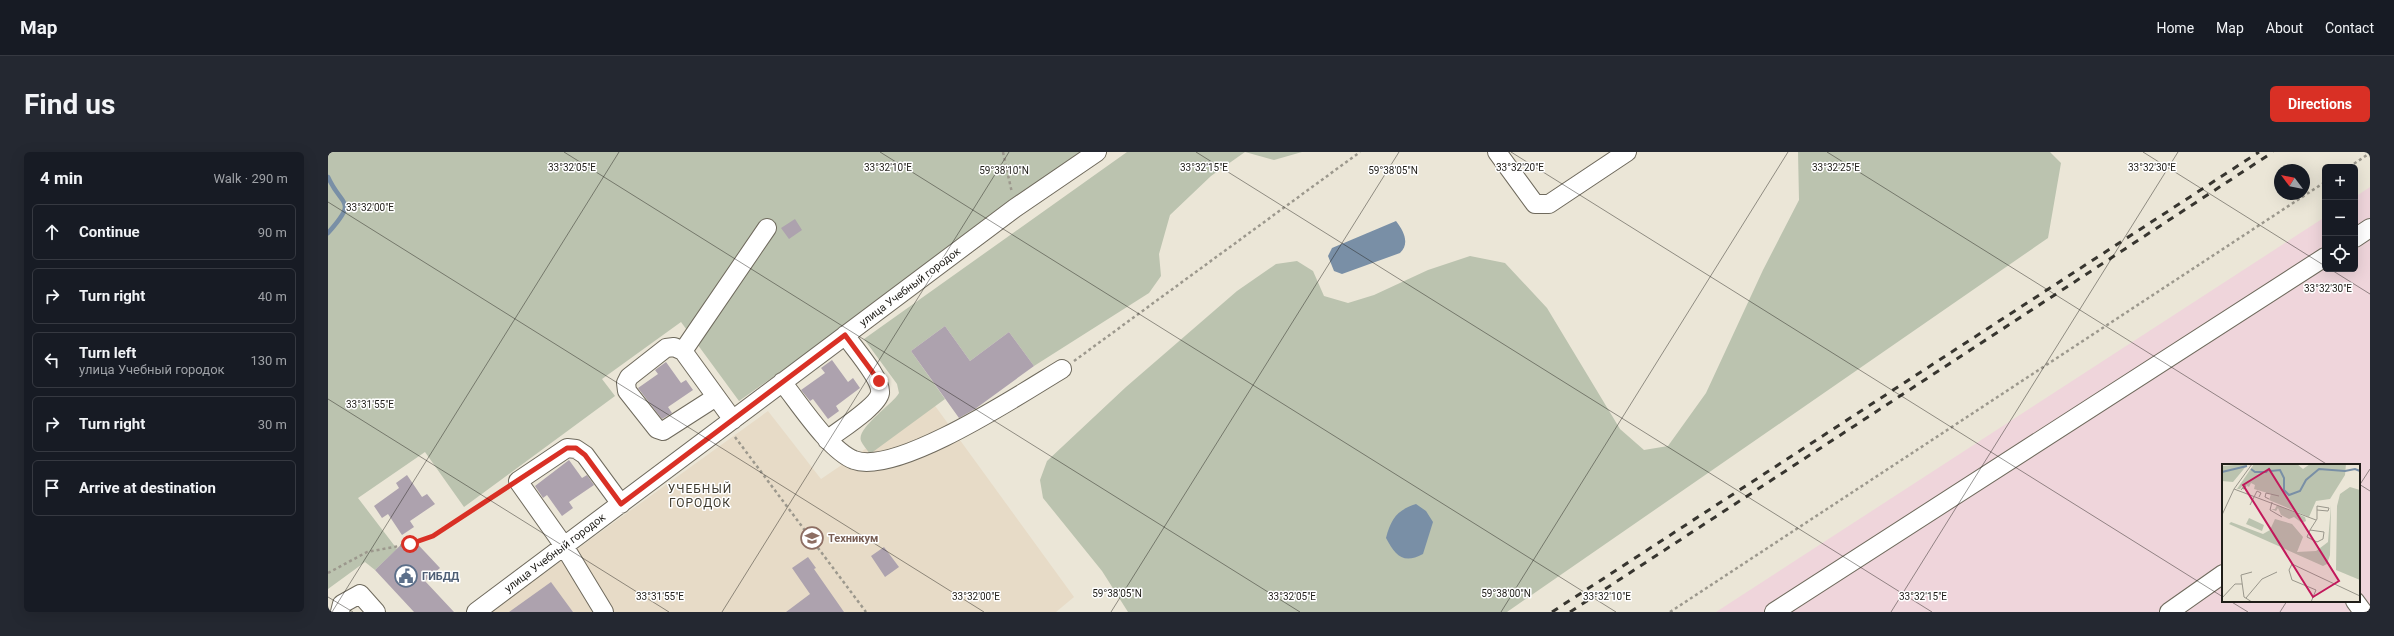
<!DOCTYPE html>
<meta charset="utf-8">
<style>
:root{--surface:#171b24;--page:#242831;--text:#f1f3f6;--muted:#9ea1a6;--line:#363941;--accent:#d93025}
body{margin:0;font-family:Roboto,sans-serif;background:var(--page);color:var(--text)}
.controls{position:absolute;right:12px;top:12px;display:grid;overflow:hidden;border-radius:6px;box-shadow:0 4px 16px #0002}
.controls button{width:36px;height:36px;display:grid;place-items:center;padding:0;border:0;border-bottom:1px solid var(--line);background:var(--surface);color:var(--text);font:20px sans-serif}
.compass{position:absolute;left:1946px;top:12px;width:36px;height:36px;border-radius:50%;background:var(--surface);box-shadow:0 4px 16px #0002;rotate:302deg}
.stop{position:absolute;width:12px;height:12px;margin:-9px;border:3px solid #d93025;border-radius:50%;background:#fff}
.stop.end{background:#d93025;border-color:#fff;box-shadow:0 1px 4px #0008}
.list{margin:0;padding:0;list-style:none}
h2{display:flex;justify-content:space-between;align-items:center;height:52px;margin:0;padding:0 16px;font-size:17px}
h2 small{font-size:13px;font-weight:400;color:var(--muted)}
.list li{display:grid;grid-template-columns:26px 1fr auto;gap:12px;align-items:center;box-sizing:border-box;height:56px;margin:0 8px 8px;padding:0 8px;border:1px solid var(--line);border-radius:6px}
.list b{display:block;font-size:15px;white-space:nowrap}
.list p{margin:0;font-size:13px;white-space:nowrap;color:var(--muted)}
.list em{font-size:13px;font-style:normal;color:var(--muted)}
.icon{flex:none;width:22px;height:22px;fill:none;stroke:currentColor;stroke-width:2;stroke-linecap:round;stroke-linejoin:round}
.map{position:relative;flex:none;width:2042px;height:460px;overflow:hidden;border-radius:6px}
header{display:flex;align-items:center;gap:24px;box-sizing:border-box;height:56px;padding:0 20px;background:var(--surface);border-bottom:1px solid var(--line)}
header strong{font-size:19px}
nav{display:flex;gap:22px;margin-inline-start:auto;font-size:14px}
.intro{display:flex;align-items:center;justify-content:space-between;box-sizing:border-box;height:96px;padding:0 24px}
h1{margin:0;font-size:28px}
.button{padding:10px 18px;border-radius:6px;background:var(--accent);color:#fff;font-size:14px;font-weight:700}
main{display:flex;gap:24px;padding:0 24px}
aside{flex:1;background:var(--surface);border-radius:6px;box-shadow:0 4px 16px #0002}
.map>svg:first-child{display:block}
</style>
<header>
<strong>Map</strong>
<nav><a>Home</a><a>Map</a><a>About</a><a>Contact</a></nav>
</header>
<div class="intro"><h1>Find us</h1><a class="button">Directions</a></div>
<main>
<aside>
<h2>4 min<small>Walk · 290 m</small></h2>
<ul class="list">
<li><svg class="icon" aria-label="ahead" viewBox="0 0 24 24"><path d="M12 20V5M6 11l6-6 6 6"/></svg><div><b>Continue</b></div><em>90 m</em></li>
<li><svg class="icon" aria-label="right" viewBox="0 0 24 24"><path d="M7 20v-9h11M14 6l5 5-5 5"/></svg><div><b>Turn right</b></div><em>40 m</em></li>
<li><svg class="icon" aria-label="left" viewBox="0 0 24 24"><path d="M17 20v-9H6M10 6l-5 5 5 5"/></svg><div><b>Turn left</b><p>улица Учебный городок</p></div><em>130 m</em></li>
<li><svg class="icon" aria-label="right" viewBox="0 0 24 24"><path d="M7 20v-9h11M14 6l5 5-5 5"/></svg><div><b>Turn right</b></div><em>30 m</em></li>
<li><svg class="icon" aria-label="arrive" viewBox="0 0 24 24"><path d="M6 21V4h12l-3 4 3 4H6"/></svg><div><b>Arrive at destination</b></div></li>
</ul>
</aside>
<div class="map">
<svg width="2042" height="460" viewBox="0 0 2042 460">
<rect width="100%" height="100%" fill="#ebe6d7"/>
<path fill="#efd5db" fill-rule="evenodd" d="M2042,35V460H1388L1997,65V117H2027V45ZM1895,313H2031V449H1895Z"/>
<path fill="#e7dbc7" d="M605,251L746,445L728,460H162L440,259L493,327Z"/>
<path fill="#bbc3af" d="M0,0H762L411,249L353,170L274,227L287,244L136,355L97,300L30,346L69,397L47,418L37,410L0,437Z
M799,0H974L946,8L917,0L883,24L842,63L831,102L833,124L821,141L706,214L681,180L642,209L617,174L583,199L617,247L542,302C539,298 535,293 533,289C528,276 564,253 571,241L569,232L536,187Z
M1470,0H1722L1733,11L1720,86L1179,460H800L774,419L715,346L712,328L719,309L798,235L909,139L948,112L969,109L985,119L996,144L1020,151L1046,143L1100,118L1142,104L1177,111L1219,156L1292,277L1316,298L1340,294L1378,241L1435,118L1471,48Z"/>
<path fill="#798fa6" d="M1068,69C1076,79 1082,92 1072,101L1014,122L1006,119L1000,104L1004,96Z
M1088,352L1098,359L1105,370L1095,402C1075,413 1067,403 1058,386C1063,367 1069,358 1088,352Z"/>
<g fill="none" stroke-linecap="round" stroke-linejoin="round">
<path stroke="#798fa6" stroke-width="4.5" d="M0,25C14,56 30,47 0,81"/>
</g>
<path fill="#ada2ae" d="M467,67L474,78L461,87L453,76Z
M617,174L642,209L681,180L706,214L647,257L631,266L583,199Z
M504,208L520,230L525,226L532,236L508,254L511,259L500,267L485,247L482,249L473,238L497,221L493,216Z
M338,210L353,231L358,228L365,238L340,255L344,261L334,267L310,236L330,222L327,218Z
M241,308L254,326L259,323L266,333L241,350L245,356L234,364L219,343L215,346L207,334Z
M79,323L94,345L99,342L107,352L82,369L86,375L74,383L60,362L54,366L46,354L71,336L68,331Z
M82,384L112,416L97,429L126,460H86L47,418Z
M556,395L571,415L557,425L543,404Z
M480,405L488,416L486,417L516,460H458L482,442L464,416Z
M223,430L245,460H181Z"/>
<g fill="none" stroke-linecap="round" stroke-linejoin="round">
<g stroke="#6f6a5d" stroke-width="20">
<path id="minor" d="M1169,0L1207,52H1221L1299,0
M2027,86L2042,76
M355,199L405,268
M454,230C471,251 501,298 526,308C569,324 694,241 734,217
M388,245L335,279L329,277L299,239L298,231L301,225L338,196L346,195L355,199L439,76
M499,288C510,279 550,254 552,241C554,227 525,195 517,183
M2027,449L2035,460
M12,460L14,452L32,442L48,460
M148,460L687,56L769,0
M276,460L236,394L190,329L239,296L248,297L257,303L293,352
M1446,460L1997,105
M1841,460L1895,422"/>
</g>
<path stroke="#9c988d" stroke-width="2.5" stroke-dasharray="3 3" stroke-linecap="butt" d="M675,0L684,41
M2021,15L2042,1
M746,209L1032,0
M407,285L538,460
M0,421L39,400L82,392L105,384L178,336
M1342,460L1997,30"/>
<use href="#minor" stroke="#fff" stroke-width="18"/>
<path stroke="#37352f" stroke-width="3" stroke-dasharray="7 7" stroke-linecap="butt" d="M1224,460L1931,0
M1242,460L1945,0"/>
</g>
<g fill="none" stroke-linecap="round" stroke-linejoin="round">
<path stroke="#d93025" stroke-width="5" d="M82,392L105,384L239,296H248L257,303L293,352L517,183L551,229"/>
</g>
<path fill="none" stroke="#1f1d18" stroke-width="1" stroke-opacity="0.45" d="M236,0L972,460M552,0L1288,460M868,0L1604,460M1183,0L1895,445M1499,0L2000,313M1815,0L1997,114M0,50L656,460M2002,117L2042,142M0,247L341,460M2031,332L2042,339M2031,334L2042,317M0,445L25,460M1902,449L1920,460M4,460L291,0M394,460L681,0M783,460L1071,0M1173,460L1460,0M1563,460L1850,0M1952,460L1959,449"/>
<defs>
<g id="university-ring" transform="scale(1.15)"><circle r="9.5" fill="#fff" stroke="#8d6e63" stroke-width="1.5"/><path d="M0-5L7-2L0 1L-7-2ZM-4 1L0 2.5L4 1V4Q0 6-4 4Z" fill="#8d6e63"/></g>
<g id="civic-ring" transform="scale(1.15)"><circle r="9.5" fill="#fff" stroke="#5c6f8a" stroke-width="1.5"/><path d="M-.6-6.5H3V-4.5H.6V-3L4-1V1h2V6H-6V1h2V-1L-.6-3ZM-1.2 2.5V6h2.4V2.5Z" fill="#5c6f8a"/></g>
</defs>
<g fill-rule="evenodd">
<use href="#university-ring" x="484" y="386"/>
<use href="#civic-ring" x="78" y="424"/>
</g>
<g text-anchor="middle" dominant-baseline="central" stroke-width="3" stroke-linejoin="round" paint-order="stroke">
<g font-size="11" fill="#1f1d18" stroke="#fff">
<text transform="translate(582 135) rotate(-37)">улица Учебный городок</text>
<text transform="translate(227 401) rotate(-37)">улица Учебный городок</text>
</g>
<g font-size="11" font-weight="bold" fill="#785e54" stroke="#fff" text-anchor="start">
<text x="500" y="386">Техникум</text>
</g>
<g font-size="11" font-weight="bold" fill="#4e5e75" stroke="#fff" text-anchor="start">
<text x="94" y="424">ГИБДД</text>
</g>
<g font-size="12" letter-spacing="1" fill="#3e3a2e" stroke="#fff">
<text x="372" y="337">УЧЕБНЫЙ<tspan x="372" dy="14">ГОРОДОК</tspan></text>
</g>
</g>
<g transform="translate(1894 312)">
<rect width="138" height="138" fill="#ebe6d7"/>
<path d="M26,0L11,18L0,17V2ZM32,0H75L81,5L88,0H124L123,11L108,35L94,37L87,53L47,36L49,30L32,25L33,21L29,19L27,23L22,20L18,25H15ZM128,23L138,26V116L114,106L115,42L118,30ZM55,41L83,53L84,57L80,59L72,53L67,55L59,51L56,44L54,47L49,45H53ZM109,41L108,91L105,100L101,102L7,60L9,58L41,70L48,66L53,55L70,60L81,73L75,88L94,87L106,78ZM27,54L42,61L40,67L24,60Z" fill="#bbc3af"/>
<path fill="none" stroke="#798fa6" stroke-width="2" d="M29,5L33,8H44L47,5L49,7L58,6L62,14V26L67,31L78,27L84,16L97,5L123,7L133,5L138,7M0,8L25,2"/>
<path fill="none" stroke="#99968b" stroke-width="1" d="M12,25L94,56M19,26L22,22V21L24,22L22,25L20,24M47,35L43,33L44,29L57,32M50,38L48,46L60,53M28,41L35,27L39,29L37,33M0,51L12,25L30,0M88,66L102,68L101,75L95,78L85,73L88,66L95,55V42L107,44L106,47L95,46M30,108L19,111L22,133L30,138M0,134L13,120H20M24,134L40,115L55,108M89,138L94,126L70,116L67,106L70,100L138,132"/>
<path fill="#c2185b" fill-opacity="0.15" stroke="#c2185b" stroke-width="2" d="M47,5L117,117L91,133L21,21Z"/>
<rect width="138" height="138" fill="none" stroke="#1f1d18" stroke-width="2"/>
</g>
<g font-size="10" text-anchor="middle" fill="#1f1d18" stroke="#fff" stroke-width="3" stroke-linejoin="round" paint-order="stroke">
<text x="244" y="19">33°32'05"E</text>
<text x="560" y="19">33°32'10"E</text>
<text x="876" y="19">33°32'15"E</text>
<text x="1192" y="19">33°32'20"E</text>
<text x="1508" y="19">33°32'25"E</text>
<text x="1824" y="19">33°32'30"E</text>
<text x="676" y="22">59°38'10"N</text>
<text x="1065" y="22">59°38'05"N</text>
<text x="42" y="59">33°32'00"E</text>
<text x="2000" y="140">33°32'30"E</text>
<text x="42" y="256">33°31'55"E</text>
<text x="789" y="445">59°38'05"N</text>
<text x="1178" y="445">59°38'00"N</text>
<text x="332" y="448">33°31'55"E</text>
<text x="648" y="448">33°32'00"E</text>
<text x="964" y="448">33°32'05"E</text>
<text x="1279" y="448">33°32'10"E</text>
<text x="1595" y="448">33°32'15"E</text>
</g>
</svg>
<div class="controls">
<button>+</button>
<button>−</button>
<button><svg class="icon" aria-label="locate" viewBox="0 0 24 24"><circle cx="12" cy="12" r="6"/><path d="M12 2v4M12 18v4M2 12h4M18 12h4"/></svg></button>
</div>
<svg class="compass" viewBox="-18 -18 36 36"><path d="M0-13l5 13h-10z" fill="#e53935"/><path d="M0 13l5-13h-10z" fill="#9ea1a6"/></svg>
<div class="stop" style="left:82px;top:392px"></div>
<div class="stop end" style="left:551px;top:229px"></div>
</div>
</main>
